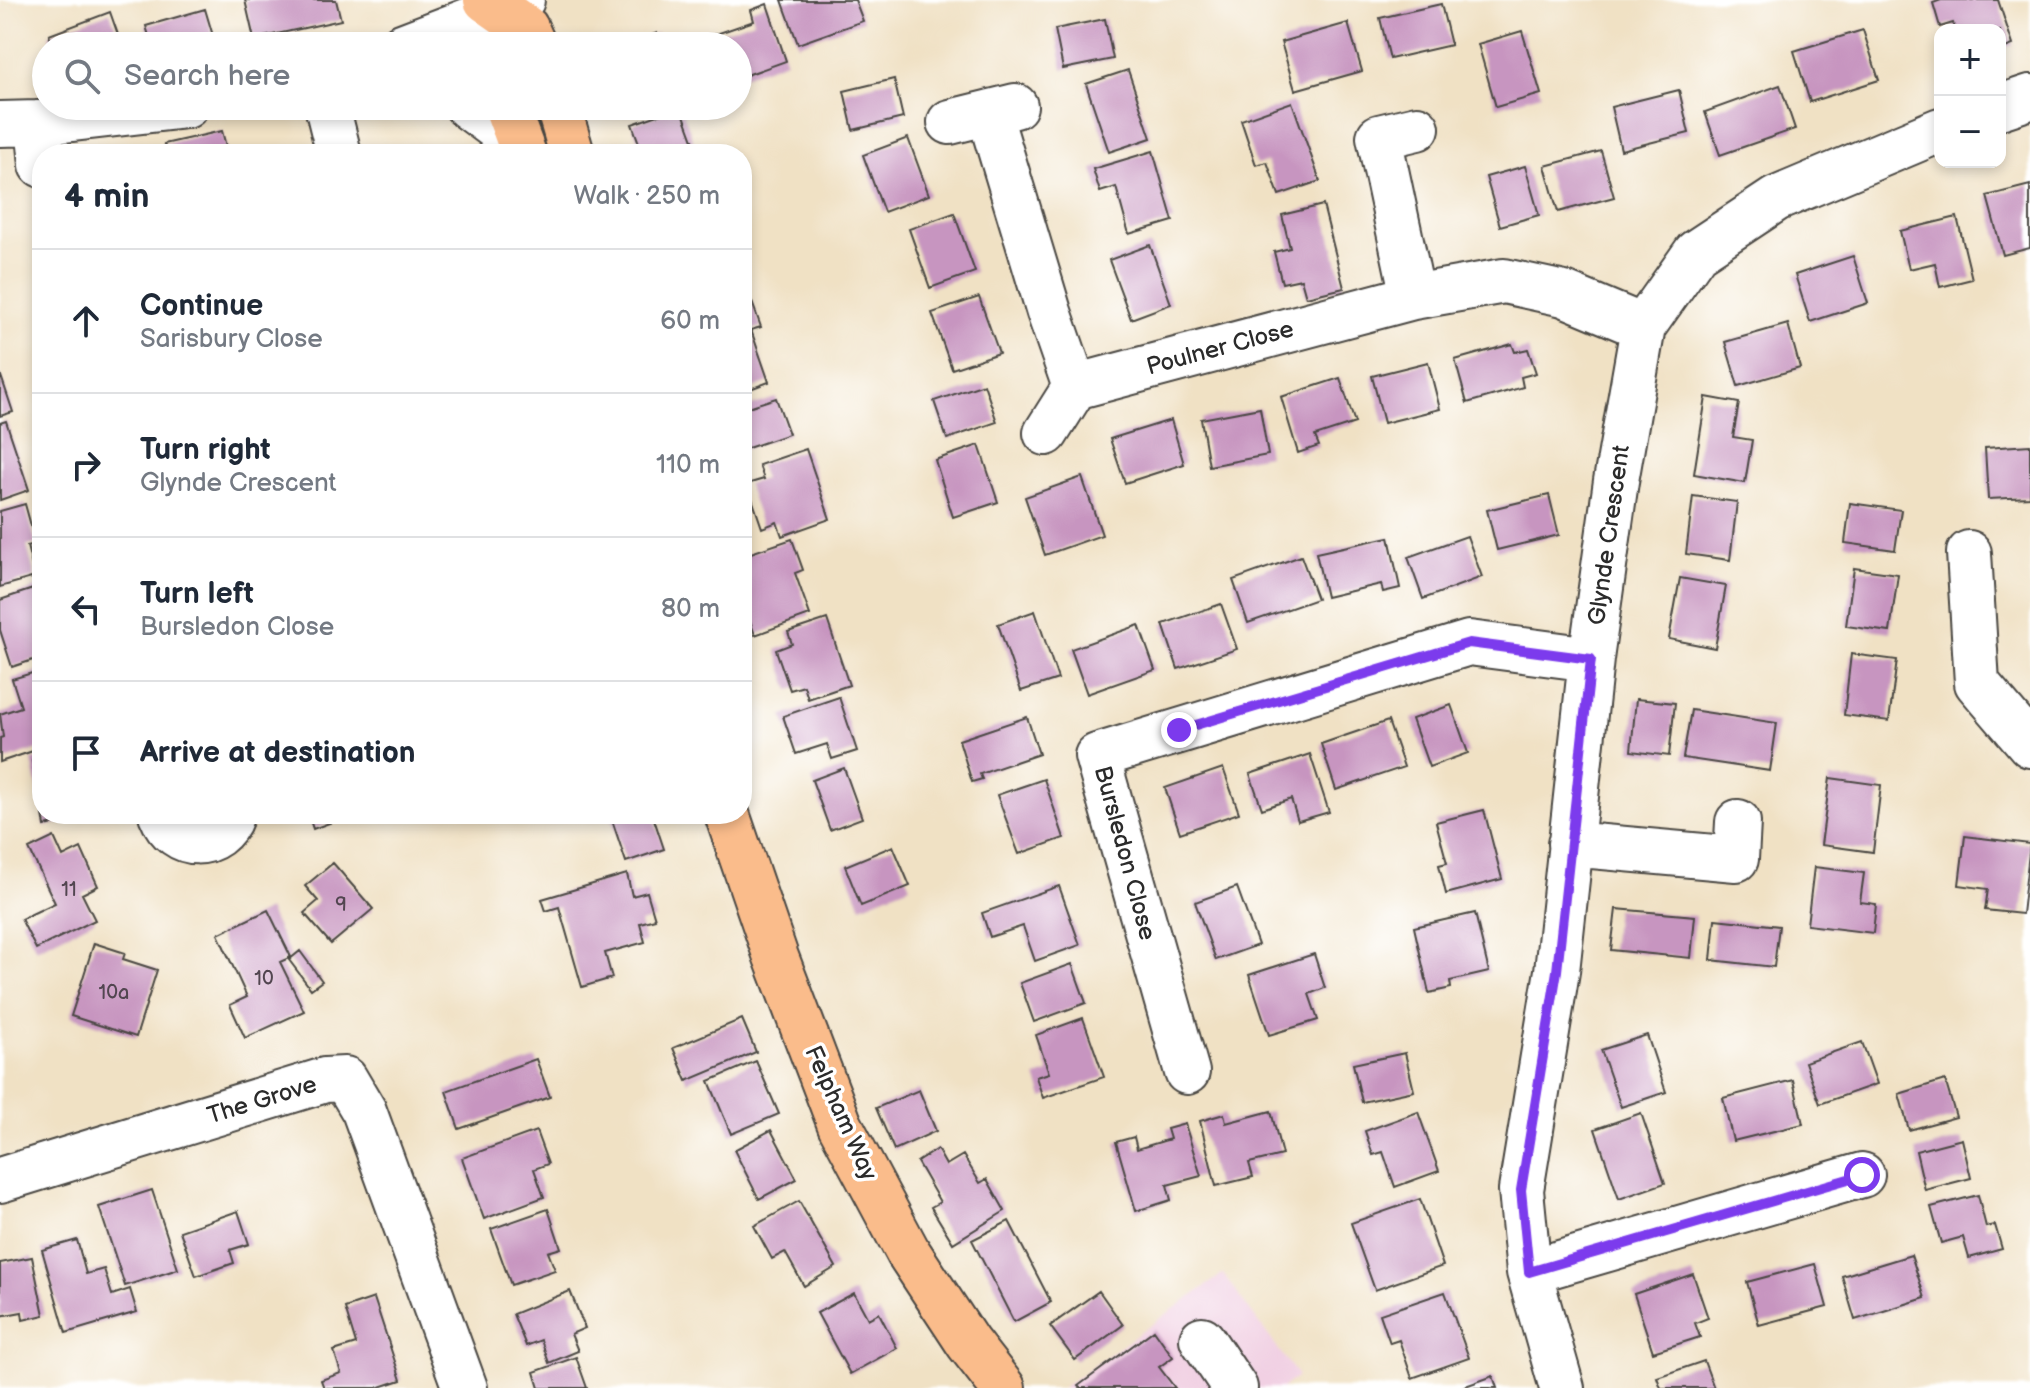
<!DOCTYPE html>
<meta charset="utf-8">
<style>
:root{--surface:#fff;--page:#f2f2f3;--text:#1f2937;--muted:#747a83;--line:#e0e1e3}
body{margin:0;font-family:"Balsamiq Sans",sans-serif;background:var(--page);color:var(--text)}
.controls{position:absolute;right:24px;top:24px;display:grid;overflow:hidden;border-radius:16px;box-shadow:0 4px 12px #0003}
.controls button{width:72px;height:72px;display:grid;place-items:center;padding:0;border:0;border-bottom:2px solid var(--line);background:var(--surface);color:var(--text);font:40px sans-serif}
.stop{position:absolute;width:24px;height:24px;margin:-18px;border:6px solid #7c3aed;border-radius:50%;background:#fff}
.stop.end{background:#7c3aed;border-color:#fff;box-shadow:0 2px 8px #0008}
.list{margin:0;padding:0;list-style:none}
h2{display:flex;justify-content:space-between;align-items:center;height:104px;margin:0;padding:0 32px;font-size:34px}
h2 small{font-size:26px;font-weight:400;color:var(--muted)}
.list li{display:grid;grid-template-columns:52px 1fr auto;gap:24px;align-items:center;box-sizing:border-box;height:144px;padding:0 32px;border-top:2px solid var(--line)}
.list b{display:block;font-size:30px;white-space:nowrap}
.list p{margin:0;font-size:26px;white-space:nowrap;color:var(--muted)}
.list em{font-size:26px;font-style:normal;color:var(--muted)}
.icon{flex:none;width:44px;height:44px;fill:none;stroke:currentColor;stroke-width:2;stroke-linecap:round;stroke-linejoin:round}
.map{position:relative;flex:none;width:2030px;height:1388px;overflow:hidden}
.search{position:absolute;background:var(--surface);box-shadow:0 4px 12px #0003;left:32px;top:32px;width:720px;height:88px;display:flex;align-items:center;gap:20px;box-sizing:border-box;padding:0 28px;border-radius:44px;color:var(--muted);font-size:30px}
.panel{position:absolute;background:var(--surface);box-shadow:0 4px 12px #0003;left:32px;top:144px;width:720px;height:680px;border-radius:32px}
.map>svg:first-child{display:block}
</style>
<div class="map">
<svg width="2030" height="1388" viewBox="0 0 2030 1388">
<rect width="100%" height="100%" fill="#fff"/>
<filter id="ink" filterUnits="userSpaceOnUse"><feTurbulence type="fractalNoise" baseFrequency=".0125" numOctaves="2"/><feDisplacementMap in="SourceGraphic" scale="16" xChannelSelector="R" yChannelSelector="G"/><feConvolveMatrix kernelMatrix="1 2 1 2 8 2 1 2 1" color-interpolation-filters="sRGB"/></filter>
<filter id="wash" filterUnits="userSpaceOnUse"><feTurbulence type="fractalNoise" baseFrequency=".006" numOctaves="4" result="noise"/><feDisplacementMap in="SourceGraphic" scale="32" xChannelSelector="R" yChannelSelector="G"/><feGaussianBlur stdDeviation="1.8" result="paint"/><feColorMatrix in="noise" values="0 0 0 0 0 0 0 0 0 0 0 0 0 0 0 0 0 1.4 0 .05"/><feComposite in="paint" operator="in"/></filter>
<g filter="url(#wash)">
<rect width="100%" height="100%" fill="#f0e1c4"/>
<path fill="#f1d0e3" d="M1223,1274L1298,1376L1282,1388H1062Z"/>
<g id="blocks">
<path fill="#c795c0" d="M245,0H336L341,20L254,39Z
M782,0H855L863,21L798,44Z
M1941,0H1998L2013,45L2000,50V30H1955L1953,23L1940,27L1933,3Z
M767,4L786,61L738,78V46H717L713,35L754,21L751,10Z
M1441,4L1451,45L1390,59L1380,18Z
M205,9L216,46H152L146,26Z
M110,12L122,46H53L49,35Z
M1105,19L1113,59L1063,69L1055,29Z
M1348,23L1362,71L1295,90L1281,42Z
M1863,30L1879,80L1810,102L1794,51Z
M1522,31L1541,94L1496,107L1478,44Z
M657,33L662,46H624Z
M1128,70L1151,138L1109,152L1086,84Z
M894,79L903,118L853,130L844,91Z
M1780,85L1795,129L1720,155L1705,112Z
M1679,90L1689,133L1621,150L1611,107Z
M1292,102L1320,181L1279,195L1267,162L1256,165L1241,120Z
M681,107L696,148L678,154H643L632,124Z
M222,131L228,154H166L164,144Z
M908,138L929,195L884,212L863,155Z
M318,146L319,154H279V152Z
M1153,151L1173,221L1129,234L1116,187L1100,192L1093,169Z
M1601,151L1614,197L1558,212L1545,166Z
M1525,166L1539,215L1500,226L1486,177Z
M2030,185V248L2003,255L1987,196Z
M1323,205L1344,288L1306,297L1301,279L1282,283L1274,252L1290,248L1282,215Z
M954,213L975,272L930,288L909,229Z
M1957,217L1972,279L1940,287L1935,263L1909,269L1900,231Z
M1150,245L1171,304L1131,319L1109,260Z
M1853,256L1868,303L1810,322L1795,275Z
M979,297L999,353L952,369L932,313Z
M752,302L761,327L751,330L769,382L742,392V305Z
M1788,324L1800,368L1738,386L1725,342Z
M1512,344L1515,352L1528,349L1536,373L1521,377L1523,387L1467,403L1455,360Z
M1428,362L1440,409L1384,423L1372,376Z
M0,373L13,412L0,416Z
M1340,378L1355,423L1315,436L1319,446L1298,453L1281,397Z
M984,384L997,422L947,439L934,401Z
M1706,397L1739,403L1733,437L1752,440L1745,483L1694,474Z
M776,398L789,434L742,450V409Z
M1260,408L1268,455L1209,466L1201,419Z
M1171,420L1184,464L1125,483L1110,439Z
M6,421L29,490L0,500V423Z
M979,445L998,502L953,517L935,460Z
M2030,445V497L1988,499L1985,448Z
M806,449L830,519L782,536L777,522L762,528L747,484L764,479L759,465Z
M1082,477L1102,535L1045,555L1025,497Z
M1549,495L1559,535L1497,550L1487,510Z
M1693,496L1737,502L1730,560L1686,554Z
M1850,503L1901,510L1895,550L1845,543Z
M25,504L36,544L27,546L35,577L0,587V511Z
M1467,536L1482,577L1423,599L1408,557Z
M1389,537L1400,588L1383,592L1381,584L1326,597L1316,553Z
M792,539L803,570L795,573L810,615L755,635L742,598V556Z
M1301,556L1317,599L1248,623L1233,580Z
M1854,568L1898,574L1890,632L1846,626Z
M1680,578L1726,586L1715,648L1669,639Z
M42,586V657L12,667L0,630V600Z
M1221,604L1237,649L1178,669L1163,624Z
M1035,611L1058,679L1021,691L998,624Z
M827,619L849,685L808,699L804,686L790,690L776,650L792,644L788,632Z
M1139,625L1155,670L1087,694L1071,649Z
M1851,654L1897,660L1889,721L1844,715Z
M42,670V748L0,762V738L3,737L0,714L21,707L12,679Z
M839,697L857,751L832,759L827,744L796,754L783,716Z
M1636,699L1675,703L1669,756L1631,751Z
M1451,705L1468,753L1429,767L1412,719Z
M1691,710L1777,723L1770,771L1683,758Z
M1027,717L1039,754L980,774L982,779L972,782L959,740Z
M1388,721L1404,767L1336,790L1321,744Z
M1310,754L1329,812L1298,821L1291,799L1262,809L1250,774Z
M42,758V803L41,804L32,760Z
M844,768L862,818L830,830L812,780Z
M1223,768L1239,813L1180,833L1165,788Z
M1830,778L1881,785L1873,852L1821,845Z
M1044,779L1064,838L1019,854L997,795Z
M1484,810L1502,879L1446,894L1439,865L1447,863L1436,822Z
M43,814H96V815L45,826Z
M308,814H354L313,829Z
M610,814H658L653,816L664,849L626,862Z
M1965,836L2030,844L2022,914L1985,910L1988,889L1959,885Z
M54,837L63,857L81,848L98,886L82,894L95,920L36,949L21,919L55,903L29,849Z
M893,846L910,886L861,906L845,866Z
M333,863L373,909L331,944L304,913L318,901L305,886Z
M1814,867L1864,873L1860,902L1876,904L1873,933L1807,925Z
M627,874L632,896L647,892L655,919L640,923L645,942L605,953L612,978L582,987L559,907L546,911L542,899Z
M1059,886L1080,945L1035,961L1023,926L990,937L982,913Z
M1237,887L1258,945L1216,960L1195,902Z
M1616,909L1695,916L1691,958L1611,950Z
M268,910L291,957L280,962L304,1011L245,1038L230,1005L247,997L218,934Z
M1475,913L1489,972L1450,981L1451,988L1429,993L1414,927Z
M1715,919L1779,926L1774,967L1711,960Z
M94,943L125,953L123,959L157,970L136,1037L71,1016Z
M300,951L322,981L311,989L289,960Z
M1314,954L1325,988L1309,994L1318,1020L1269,1035L1249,975Z
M1072,964L1086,1003L1034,1022L1020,983Z
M1083,1018L1104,1077L1043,1098L1036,1077L1049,1073L1036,1035Z
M742,1019L756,1052L687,1081L673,1048Z
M1647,1035L1666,1092L1621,1107L1601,1050Z
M1862,1042L1877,1084L1820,1104L1805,1062Z
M1405,1053L1414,1091L1362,1102L1353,1064Z
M536,1059L550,1097L459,1129L446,1091Z
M756,1061L779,1114L731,1134L709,1081Z
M1793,1080L1803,1124L1733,1141L1723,1098Z
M1945,1080L1956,1117L1909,1130L1899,1094Z
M919,1090L936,1131L894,1150L876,1108Z
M1271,1111L1282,1155L1249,1163L1253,1177L1216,1186L1200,1121L1224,1114L1226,1123Z
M1418,1112L1439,1171L1395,1187L1383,1152L1373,1155L1365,1131Z
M1641,1113L1665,1183L1619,1199L1595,1129Z
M1185,1124L1201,1176L1167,1185L1171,1200L1136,1211L1116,1142L1134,1137L1137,1149L1170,1139L1167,1129Z
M771,1130L797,1179L759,1199L734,1150Z
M536,1131L548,1164L534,1169L544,1197L484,1219L462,1158Z
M1962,1139L1971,1178L1925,1190L1916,1151Z
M937,1149L946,1165L963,1155L980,1183L987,1179L1005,1211L953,1243L931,1207L940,1202L917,1162Z
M152,1190L178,1269L125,1286L99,1207Z
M1978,1195L1986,1227L1995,1225L2002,1249L1969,1258L1963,1237L1941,1243L1931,1207Z
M1420,1199L1443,1266L1375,1290L1351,1223Z
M799,1201L836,1267L804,1286L785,1252L772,1259L754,1226Z
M548,1209L561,1248L548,1252L555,1270L511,1285L491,1229Z
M238,1211L249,1244L230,1250L234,1263L196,1276L180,1231Z
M1009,1221L1051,1302L1014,1322L972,1240Z
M77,1240L86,1274L104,1269L112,1295L130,1289L137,1312L66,1333L42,1250Z
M1911,1255L1925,1298L1855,1320L1842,1276Z
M32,1257L44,1315L23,1320L22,1312L0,1316V1263Z
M1815,1264L1827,1307L1759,1325L1747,1282Z
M1693,1274L1708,1318L1695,1323L1700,1337L1653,1352L1634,1294Z
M570,1291L585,1328L571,1334L578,1351L549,1363L541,1340L526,1346L513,1314Z
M1099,1291L1123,1325L1075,1360L1050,1326Z
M1445,1292L1469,1358L1412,1378L1399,1340L1390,1343L1380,1314Z
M854,1293L868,1319L879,1313L897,1348L850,1374L817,1313Z
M374,1298L401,1380L377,1388H324L321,1380L341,1373L334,1351L356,1344L345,1308Z
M1154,1330L1173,1357L1159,1367L1175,1388H1080L1078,1386Z
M576,1357L587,1388H539L534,1372Z
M1704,1361L1714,1388H1661L1657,1377Z
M1493,1376L1497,1388H1460Z"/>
</g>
</g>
<g filter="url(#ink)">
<use href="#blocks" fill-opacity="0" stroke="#494642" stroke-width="2"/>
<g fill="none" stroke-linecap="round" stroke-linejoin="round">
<g stroke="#494642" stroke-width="48">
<path id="minor" d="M402,46L522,0
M327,106L339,154
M467,106L498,129L521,154
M2000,107L2030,97
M989,113L1049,312L1075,387L1413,297L1504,281L1564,294L1643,327
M950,122L1015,106
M38,123L42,165
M0,124L38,123L186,106
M1413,297L1379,137L1417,128
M1046,433L1075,387
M1969,553L1977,683L2030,745
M161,814C175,850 219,851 232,814
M1570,844L1736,859L1738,822
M1187,1072L1097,756L1469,643L1591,659
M0,1180L325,1080L345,1079L364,1111L465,1388
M1529,1272L1862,1175
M1202,1339L1235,1388
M1562,1388L1529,1272L1521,1190L1557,971L1591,659L1616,481L1643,327L1696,252L1776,199L1940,130"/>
</g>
<g stroke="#494642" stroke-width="48">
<path id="major" d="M486,0L526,28L534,46
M506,106L524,154
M558,106L572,154
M727,814L776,957L840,1125L908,1252L968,1343L1003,1388"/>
</g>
<use href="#minor" stroke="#fff" stroke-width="44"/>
<use href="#major" stroke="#fabc8b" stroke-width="44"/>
</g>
</g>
<g fill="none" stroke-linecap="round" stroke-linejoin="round" filter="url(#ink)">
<path stroke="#7c3aed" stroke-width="10" d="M1179,730L1469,643L1591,659L1557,971L1521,1190L1529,1272L1862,1175"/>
</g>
<g text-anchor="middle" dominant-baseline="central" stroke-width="7" stroke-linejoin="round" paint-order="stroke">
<g font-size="20" fill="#524650">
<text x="69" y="890">11</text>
<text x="341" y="905">9</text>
<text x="264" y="979">10</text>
<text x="114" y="993">10a</text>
</g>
<g font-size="24" fill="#2b2b2b" stroke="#fff">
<text transform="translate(1220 348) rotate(-15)">Poulner Close</text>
<text transform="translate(1609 535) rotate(-82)">Glynde Crescent</text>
<text transform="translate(1125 853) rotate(75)">Bursledon Close</text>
<text transform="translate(262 1100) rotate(-17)">The Grove</text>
<text transform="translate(841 1113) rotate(66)">Felpham Way</text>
</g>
</g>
</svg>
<div class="controls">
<button>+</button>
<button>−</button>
</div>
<div class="stop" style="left:1862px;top:1175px"></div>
<div class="stop end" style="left:1179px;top:730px"></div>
<div class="search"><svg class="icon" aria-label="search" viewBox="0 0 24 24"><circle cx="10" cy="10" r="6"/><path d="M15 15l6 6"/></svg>Search here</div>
<section class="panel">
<h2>4 min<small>Walk · 250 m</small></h2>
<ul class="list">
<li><svg class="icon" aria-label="ahead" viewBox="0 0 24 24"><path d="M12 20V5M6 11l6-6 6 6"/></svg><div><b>Continue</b><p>Sarisbury Close</p></div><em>60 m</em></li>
<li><svg class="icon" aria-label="right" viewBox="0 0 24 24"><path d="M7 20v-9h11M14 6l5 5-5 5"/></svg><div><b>Turn right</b><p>Glynde Crescent</p></div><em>110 m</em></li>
<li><svg class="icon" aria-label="left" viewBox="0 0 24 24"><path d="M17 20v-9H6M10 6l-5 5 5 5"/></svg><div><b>Turn left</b><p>Bursledon Close</p></div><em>80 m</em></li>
<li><svg class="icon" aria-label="arrive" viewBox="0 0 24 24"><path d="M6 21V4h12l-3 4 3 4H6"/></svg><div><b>Arrive at destination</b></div></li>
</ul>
</section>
</div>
